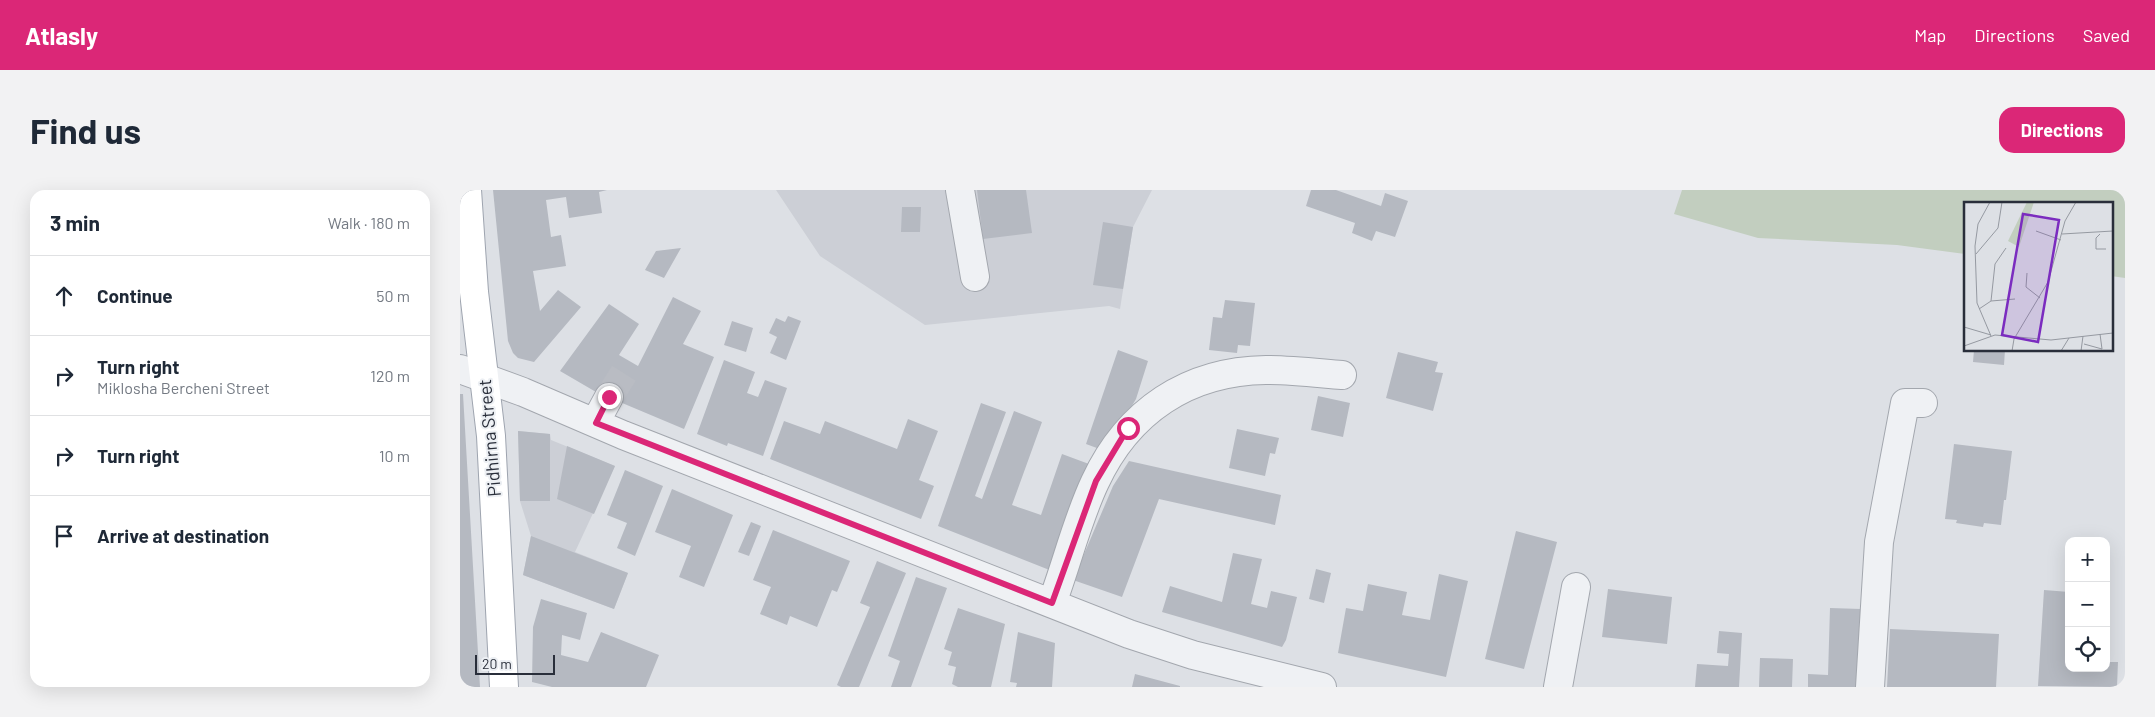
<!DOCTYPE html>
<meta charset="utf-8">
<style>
:root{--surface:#fff;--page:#f2f2f3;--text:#1f2937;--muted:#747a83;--line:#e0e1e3;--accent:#db2777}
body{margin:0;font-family:Barlow,sans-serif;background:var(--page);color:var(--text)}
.controls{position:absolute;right:15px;bottom:15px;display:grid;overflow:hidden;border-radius:10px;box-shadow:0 5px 20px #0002}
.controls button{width:45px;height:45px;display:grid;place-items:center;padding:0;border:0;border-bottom:1px solid var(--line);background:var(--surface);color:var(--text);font:25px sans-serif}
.scale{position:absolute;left:15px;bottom:12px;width:80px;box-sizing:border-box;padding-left:5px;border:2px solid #292e3a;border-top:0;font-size:14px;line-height:18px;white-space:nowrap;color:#292e3a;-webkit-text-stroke:4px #eceff3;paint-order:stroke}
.stop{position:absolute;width:15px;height:15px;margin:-11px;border:4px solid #db2777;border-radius:50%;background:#fff}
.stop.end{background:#db2777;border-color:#fff;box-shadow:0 1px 5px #0008}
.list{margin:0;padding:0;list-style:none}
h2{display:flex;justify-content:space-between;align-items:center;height:65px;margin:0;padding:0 20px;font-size:21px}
h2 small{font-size:16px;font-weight:400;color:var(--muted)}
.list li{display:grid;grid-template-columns:32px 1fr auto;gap:15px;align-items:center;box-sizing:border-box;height:80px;padding:0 20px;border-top:1px solid var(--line)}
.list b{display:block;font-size:19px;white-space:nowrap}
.list p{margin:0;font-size:16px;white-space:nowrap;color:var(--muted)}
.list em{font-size:16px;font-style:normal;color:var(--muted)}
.icon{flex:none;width:28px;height:28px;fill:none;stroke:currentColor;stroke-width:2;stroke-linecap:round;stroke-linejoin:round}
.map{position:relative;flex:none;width:1665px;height:497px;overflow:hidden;border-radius:15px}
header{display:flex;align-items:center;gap:30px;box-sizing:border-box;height:70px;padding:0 25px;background:var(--accent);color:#fff}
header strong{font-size:24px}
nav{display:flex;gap:28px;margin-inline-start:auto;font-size:18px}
.intro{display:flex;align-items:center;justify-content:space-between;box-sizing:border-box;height:120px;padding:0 30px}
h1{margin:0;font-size:35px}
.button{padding:12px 22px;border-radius:15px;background:var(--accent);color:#fff;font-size:18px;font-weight:700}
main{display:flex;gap:30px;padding:0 30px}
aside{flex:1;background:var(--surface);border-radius:15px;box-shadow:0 5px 20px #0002}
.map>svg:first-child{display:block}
</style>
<header>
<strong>Atlasly</strong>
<nav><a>Map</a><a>Directions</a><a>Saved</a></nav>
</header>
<div class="intro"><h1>Find us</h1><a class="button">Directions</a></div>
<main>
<aside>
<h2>3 min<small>Walk · 180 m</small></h2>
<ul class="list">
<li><svg class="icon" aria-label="ahead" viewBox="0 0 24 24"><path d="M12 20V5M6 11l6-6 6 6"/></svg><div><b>Continue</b></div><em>50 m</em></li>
<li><svg class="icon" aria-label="right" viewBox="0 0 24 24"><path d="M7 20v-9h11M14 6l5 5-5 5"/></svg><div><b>Turn right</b><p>Miklosha Bercheni Street</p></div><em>120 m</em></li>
<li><svg class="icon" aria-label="right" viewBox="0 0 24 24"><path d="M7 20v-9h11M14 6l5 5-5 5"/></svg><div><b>Turn right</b></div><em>10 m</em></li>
<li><svg class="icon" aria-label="arrive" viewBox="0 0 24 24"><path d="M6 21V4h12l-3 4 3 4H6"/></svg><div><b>Arrive at destination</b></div></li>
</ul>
</aside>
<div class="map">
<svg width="1665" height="497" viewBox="0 0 1665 497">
<rect width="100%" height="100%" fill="#dde0e5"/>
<path fill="#cccfd6" d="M316,0H692L673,37L660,119L649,116L465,135L360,66Z
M58,241L90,244L91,250L155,276L115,362L168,383L154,419L63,385L71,346L60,311Z"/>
<path fill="#c2cebf" d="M1222,0H1665V88L1651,86V14H1505V64L1437,55L1298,48L1214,24Z"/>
<path fill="#b5b9c1" d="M33,0H147L139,2L142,23L109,28L106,7L86,10L91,47L101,45L106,76L73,81L80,121L98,100L121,117L74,172L58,168L53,163L48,151Z
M517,0H566L572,43L523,49Z
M851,0H876L921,16L925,3L948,11L935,47L916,41L912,51L892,43L895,33L846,16Z
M442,17H461L460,42H441Z
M643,32L673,37L663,99L633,95Z
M221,58L204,88L185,80L196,61Z
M213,107L241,121L223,154L254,167L224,239L136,202L100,181L149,114L179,134L159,165L178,176Z
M765,110L795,113L790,156L778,155L777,163L749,160L753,127L762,128Z
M328,126L341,131L326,170L310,163L317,147L309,143L316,128L325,132Z
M272,131L293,138L286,162L264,155Z
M658,160L688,171L676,209L645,261L626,254Z
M1514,160H1545L1544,175L1513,172Z
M938,162L978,172L975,182L983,183L973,221L926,208Z
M264,170L295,182L287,203L298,207L305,190L327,198L303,266L268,253L267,256L237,244Z
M0,204H3L20,497H0Z
M858,206L890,213L883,247L851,240Z
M521,213L546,222L515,306L522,309L554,221L582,232L552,315L581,325L602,264L629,274L592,381L478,336Z
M448,229L478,241L459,290L474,296L461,329L310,269L324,231L360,244L365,231L437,259Z
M777,239L819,248L815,264L810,263L805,286L769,278Z
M58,241L90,244V311H60Z
M1494,254L1552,261L1546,310H1544L1541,335L1524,333L1523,337L1496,333L1497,330L1485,329Z
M107,256L155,276L134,324L97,309Z
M669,271L821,305L815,335L699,309L662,407L613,390L653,296Z
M165,280L203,296L175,366L157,358L167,333L147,325Z
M212,299L273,325L244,397L219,387L231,356L195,342Z
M291,332L301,336L289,366L278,362Z
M313,340L390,371L377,402L372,400L357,437L330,426L327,435L300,424L311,397L293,390Z
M1056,341L1097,352L1064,479L1025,469Z
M71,346L168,383L154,419L63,385Z
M773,363L802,369L791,414L807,418L811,401L837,407L826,450L822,457L702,422L710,396L762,412Z
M417,371L446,383L399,497H381L377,495L410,417L400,413Z
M856,379L871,383L864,413L849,409Z
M979,384L1008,391L986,487L878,463L886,418L903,421L908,394L947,402L942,425L970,430Z
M456,387L487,398L451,497H431L440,471L428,466Z
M1148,399L1212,407L1207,454L1142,447Z
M1584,400L1609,402V478H1646V472H1658L1657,497L1578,496Z
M81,409L127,423L120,450L102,445L101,465L128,472L141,442L199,465L186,497H92L72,492L73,437Z
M498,418L545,434L531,497H498L492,494L496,477L488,475L492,462L484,459Z
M1370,418L1401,419L1398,497H1348V484L1368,485Z
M1430,439L1539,444L1536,497H1427Z
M1259,441L1282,443L1279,497H1235L1237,474L1268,476L1269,464L1257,463Z
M558,442L595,453L592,497H556L557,493L550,492Z
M1300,468L1333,469L1332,497H1299Z
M675,484L720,496V497H672Z"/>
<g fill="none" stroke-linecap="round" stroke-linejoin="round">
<path stroke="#b9bcc3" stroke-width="28" stroke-dasharray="28 14" stroke-linecap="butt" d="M149,207L171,172"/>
<g stroke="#a3a7ae" stroke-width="30">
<path id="minor" d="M500,0L515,87
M0,179L63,202L163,245L669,444L733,465L862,497
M135,233L149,207
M592,413C607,373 617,330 635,292C668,221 728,181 806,180C831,180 857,183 882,185
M1098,497L1116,397
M1410,497L1419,352L1445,213H1463"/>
</g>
<g stroke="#9ea4af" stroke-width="30">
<path id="major" d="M7,0L14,102L31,246L44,497"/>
</g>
<use href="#minor" stroke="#eff1f4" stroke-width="28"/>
<use href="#major" stroke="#fff" stroke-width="28"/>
</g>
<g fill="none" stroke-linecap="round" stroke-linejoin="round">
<path stroke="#db2777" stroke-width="6" d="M149,207L136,233L592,413L636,291L668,238"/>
</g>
<g text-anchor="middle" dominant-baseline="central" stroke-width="4" stroke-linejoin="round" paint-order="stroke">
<g font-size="18" fill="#292e3a" stroke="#eceff3">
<text transform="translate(29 248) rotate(-95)">Pidhirna Street</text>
</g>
</g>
<g transform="translate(1504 12)">
<rect width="149" height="149" fill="#dde0e5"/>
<path d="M63,0H70L55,45L44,39Z" fill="#c2cebf"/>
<path fill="none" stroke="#9599a1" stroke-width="1" d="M26,0L14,22L11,44L13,101L27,134M72,29L97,38M98,32L149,29M136,32L132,36V47H142M12,52L34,26L38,0M63,71L62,85L76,96M27,99L51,97M15,107L27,99L31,62L42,46M0,125L27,133M120,142L138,147L136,132M0,144L31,133L87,138L149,131M48,149L50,137L84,80L101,19L112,0M97,149L105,136M117,149L119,134"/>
<path fill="#7b2cbf" fill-opacity="0.15" stroke="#7b2cbf" stroke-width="2.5" d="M59,12L95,18L74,140L38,133Z"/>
<rect width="149" height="149" fill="none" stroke="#292e3a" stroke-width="2.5"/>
</g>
</svg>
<div class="controls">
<button>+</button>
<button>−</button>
<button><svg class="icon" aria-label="locate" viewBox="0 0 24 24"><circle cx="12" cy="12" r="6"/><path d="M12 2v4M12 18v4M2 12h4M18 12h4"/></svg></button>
</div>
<div class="scale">20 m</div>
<div class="stop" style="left:668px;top:238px"></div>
<div class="stop end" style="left:149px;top:207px"></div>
</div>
</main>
